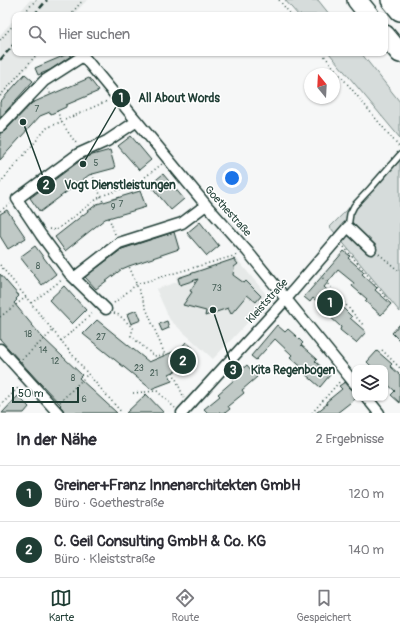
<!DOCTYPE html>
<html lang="de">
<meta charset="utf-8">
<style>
:root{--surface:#fff;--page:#f2f2f3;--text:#2b2b33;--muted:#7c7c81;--line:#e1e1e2;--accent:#1f3d34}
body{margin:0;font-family:Pangolin,sans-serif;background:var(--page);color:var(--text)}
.controls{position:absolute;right:12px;bottom:12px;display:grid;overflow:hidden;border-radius:8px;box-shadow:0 1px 3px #0004}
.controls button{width:36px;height:36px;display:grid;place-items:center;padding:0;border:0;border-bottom:1px solid var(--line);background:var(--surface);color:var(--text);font:20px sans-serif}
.compass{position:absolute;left:304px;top:68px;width:36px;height:36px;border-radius:50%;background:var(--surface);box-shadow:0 1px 3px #0004;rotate:342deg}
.scale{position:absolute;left:12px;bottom:10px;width:67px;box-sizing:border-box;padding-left:4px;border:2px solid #1f3d34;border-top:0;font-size:11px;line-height:14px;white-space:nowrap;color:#1f3d34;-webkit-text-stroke:3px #fff;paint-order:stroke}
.you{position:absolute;left:232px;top:178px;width:14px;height:14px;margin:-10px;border:3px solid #fff;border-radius:50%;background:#1a73e8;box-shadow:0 0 0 6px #1a73e833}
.badge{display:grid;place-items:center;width:26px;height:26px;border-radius:50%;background:var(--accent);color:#fff;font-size:13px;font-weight:700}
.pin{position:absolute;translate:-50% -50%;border:2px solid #fff;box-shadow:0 1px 4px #0006}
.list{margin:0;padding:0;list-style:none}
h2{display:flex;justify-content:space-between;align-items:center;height:52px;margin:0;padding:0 16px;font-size:17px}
h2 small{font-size:13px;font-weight:400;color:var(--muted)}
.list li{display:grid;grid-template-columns:26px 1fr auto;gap:12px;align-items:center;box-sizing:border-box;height:56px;padding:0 16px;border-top:1px solid var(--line)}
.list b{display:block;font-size:15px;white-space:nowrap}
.list p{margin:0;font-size:13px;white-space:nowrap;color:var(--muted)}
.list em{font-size:13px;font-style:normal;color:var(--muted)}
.icon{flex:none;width:22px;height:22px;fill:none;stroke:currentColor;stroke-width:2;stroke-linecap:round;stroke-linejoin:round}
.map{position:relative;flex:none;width:400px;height:413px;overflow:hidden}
.search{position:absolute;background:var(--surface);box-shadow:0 1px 3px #0004;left:12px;right:12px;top:12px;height:44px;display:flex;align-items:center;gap:10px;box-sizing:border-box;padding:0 14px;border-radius:8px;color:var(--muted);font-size:15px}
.sheet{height:164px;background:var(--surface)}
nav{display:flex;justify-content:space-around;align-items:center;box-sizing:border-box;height:56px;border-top:1px solid var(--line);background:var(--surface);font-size:11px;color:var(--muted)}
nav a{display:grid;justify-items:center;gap:2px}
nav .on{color:var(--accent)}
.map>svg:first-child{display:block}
</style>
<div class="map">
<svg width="400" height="413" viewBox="0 0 400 413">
<rect width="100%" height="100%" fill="#f6f7f7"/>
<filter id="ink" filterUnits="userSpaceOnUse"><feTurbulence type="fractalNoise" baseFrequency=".025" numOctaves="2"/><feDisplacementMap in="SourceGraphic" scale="8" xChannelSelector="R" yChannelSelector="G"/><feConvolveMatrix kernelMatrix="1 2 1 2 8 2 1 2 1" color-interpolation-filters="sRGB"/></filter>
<g filter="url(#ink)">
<path fill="#e6e9e8" d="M30,0H87L73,15H17Z
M15,18V53H40L0,99V35Z
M236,258L270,299L213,359L170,320L156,289L177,282L176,277Z"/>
<path fill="#d6dcdb" stroke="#7a8c88" d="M285,0H318L330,15H298Z
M329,53H361L400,102V138Z
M400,156V312L330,227Z"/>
<path fill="#c0c9c6" stroke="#1f3d34" d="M70,53L71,56L50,70L38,75L35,68Z
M25,74L33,81L0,118V102Z
M89,78L99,91L66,105V107L51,114L50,112L40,116L0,160V133L5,131L32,103Z
M131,136L151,160L139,170L118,146Z
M110,150L115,168L89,175L40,212L30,198L81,160L89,156Z
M163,174L184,199L171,210L150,185Z
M140,191L146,207L105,219L65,251L55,237L97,204Z
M7,210L26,238L8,249L0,236V214Z
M200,222L219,246L207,256L187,233Z
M174,232L179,249L129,266L122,269L96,289L85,277L122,249Z
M35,246L56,274L42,285L20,257Z
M344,251L350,256L348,258L364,272L362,274L377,288L375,290L391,304L381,315L365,301L367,299L352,286L354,283L338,270L324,287L339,301L337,302L352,317L350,318L366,332L356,343L340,330L341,327L327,314L329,312L313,298L310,302L304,297Z
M234,259L238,264L234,267L233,275L244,283L246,281L261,296L256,302L247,295L231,314L228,308L205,316L206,311L183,305L192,292L190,291L198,279L180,285L178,278Z
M0,274L19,296L16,299L17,300L14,303L42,337L82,375L79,378L117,413H64L63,409L60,406L61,405L39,382L8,348L0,339Z
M64,286L86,310L72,324L49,300Z
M137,310L141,320L131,324L127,314Z
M97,320L149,362L180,349L186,342L193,348L187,355L195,362L169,374L172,381L151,389L83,334Z
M167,321L169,328L162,331L159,324Z
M400,324V341L392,333Z
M277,325L285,332L288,329L296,336L303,343L301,345L317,359L315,361L330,375L320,387L304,373L306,371L290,357L292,355L275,339L256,360L251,356Z
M377,351L392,364L390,366L400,375V403L391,395L395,391L385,382V368H373L367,362Z
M247,365L257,377L242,390L244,393L228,406L230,409L225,413H208L204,409L220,396L218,394L234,380L232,378Z
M345,382L350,388L355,392V399L337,413H316L327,404L326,402L342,389L339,386Z
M146,394L164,413H126Z
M18,396L29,407L24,413H2Z"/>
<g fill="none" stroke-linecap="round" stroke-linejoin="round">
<g stroke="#1f3d34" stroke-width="8">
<path id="service" d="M348,227L350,214L354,206L370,189L400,155"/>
</g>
<g stroke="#1f3d34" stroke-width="13">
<path id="minor" d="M0,127L44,81L83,56L206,205L248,252L355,384
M74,278L119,243L182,223L206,205
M106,309L70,274L41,235L17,199L78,154L107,141L137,121
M0,349L58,413
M367,398L379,413
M182,413L286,299L348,227L371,249"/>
</g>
<g stroke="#1f3d34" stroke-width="22">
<path id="motorway" d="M357,0L369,15
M391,0L400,11
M385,35L400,53"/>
</g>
<path stroke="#1f3d34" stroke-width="1.5" stroke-dasharray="1 3" stroke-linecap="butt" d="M279,0L291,15
M22,15L36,0
M70,15L83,0
M0,40L15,23
M322,53L400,148
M48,89L51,95
M0,96L38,53
M57,111C62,123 69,135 78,145
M92,174L103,202
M0,183L47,128L107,101
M0,211L10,204
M109,218L115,234
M49,229L56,230L101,196L136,184L162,164
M344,247L390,302
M379,254L400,272
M0,265L88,374L122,413
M320,275L364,326
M31,303L63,279
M114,303L137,284L237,255
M114,313L119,315L133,328L131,336L154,356L165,355L129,266
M0,317L26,297
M61,341L94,312
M382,350L400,368
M22,359L53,331
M173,372L184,398
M133,393L157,391L175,408
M60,402L88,374
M0,406L20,386
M312,413L340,381"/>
<use href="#service" stroke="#fff" stroke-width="5"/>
<use href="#minor" stroke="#fff" stroke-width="10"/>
<use href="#motorway" stroke="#fff" stroke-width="19"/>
<path stroke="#1f3d34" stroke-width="2.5" stroke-dasharray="6 3" stroke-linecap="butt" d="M34,15L47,0
M0,60L15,43"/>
</g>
</g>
<g text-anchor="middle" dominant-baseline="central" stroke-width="3" stroke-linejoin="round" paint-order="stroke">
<g font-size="9" fill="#476058">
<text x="37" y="109">7</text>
<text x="96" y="163">5</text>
<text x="121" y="204">7</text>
<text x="113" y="207">9</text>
<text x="38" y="266">8</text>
<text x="217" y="288">73</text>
<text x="28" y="334">18</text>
<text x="101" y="337">27</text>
<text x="43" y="350">14</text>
<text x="55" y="361">12</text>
<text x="139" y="368">23</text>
<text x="154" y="373">21</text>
<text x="73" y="378">8</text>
<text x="84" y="399">6</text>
</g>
<g font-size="11" fill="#1f3d34" stroke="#fff">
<text transform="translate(228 211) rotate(48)">Goethestraße</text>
<text transform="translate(267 301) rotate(-48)">Kleiststraße</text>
</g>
</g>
<path fill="none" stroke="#1f3d34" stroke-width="1.5" d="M83 164L121 98M23 122L46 185M213 310L233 370"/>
<g fill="#1f3d34" stroke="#fff" stroke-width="1.5">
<circle cx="83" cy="164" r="4"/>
<circle cx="23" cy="122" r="4"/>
<circle cx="213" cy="310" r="4"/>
<circle cx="121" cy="98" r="10"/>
<circle cx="46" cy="185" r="10"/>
<circle cx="233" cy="370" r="10"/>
</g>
<g font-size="12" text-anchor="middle" font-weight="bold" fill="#fff">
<text x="121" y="102">1</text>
<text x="46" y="189">2</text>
<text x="233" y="374">3</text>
</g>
<g font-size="12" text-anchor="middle" font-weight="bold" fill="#1f3d34" stroke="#fff" stroke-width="3" stroke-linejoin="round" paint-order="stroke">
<text x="179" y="102">All About Words</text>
<text x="120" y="189">Vogt Dienstleistungen</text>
<text x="293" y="374">Kita Regenbogen</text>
</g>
</svg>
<div class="controls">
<button><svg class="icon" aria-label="layers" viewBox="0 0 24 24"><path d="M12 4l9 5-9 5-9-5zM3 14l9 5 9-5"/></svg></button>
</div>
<svg class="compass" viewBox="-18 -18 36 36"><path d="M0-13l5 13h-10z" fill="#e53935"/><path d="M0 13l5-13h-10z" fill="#7c7c81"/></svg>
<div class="scale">50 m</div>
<div class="you"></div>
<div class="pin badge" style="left:330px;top:303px">1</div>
<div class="pin badge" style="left:183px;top:361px">2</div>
<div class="search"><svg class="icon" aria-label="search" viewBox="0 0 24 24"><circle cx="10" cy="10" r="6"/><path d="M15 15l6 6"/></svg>Hier suchen</div>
</div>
<section class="sheet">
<h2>In der Nähe<small>2 Ergebnisse</small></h2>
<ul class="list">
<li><span class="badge">1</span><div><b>Greiner+Franz Innenarchitekten GmbH</b><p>Büro · Goethestraße</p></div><em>120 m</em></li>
<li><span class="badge">2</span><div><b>C. Geil Consulting GmbH &amp; Co. KG</b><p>Büro · Kleiststraße</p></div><em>140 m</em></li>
</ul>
</section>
<nav>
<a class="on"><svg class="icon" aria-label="map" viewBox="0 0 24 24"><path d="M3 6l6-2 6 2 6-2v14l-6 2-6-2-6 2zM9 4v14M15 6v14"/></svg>Karte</a>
<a><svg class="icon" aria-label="directions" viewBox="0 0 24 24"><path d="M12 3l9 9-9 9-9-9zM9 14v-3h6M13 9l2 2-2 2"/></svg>Route</a>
<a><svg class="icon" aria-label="saved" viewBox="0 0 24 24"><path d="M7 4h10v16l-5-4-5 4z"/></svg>Gespeichert</a>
</nav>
